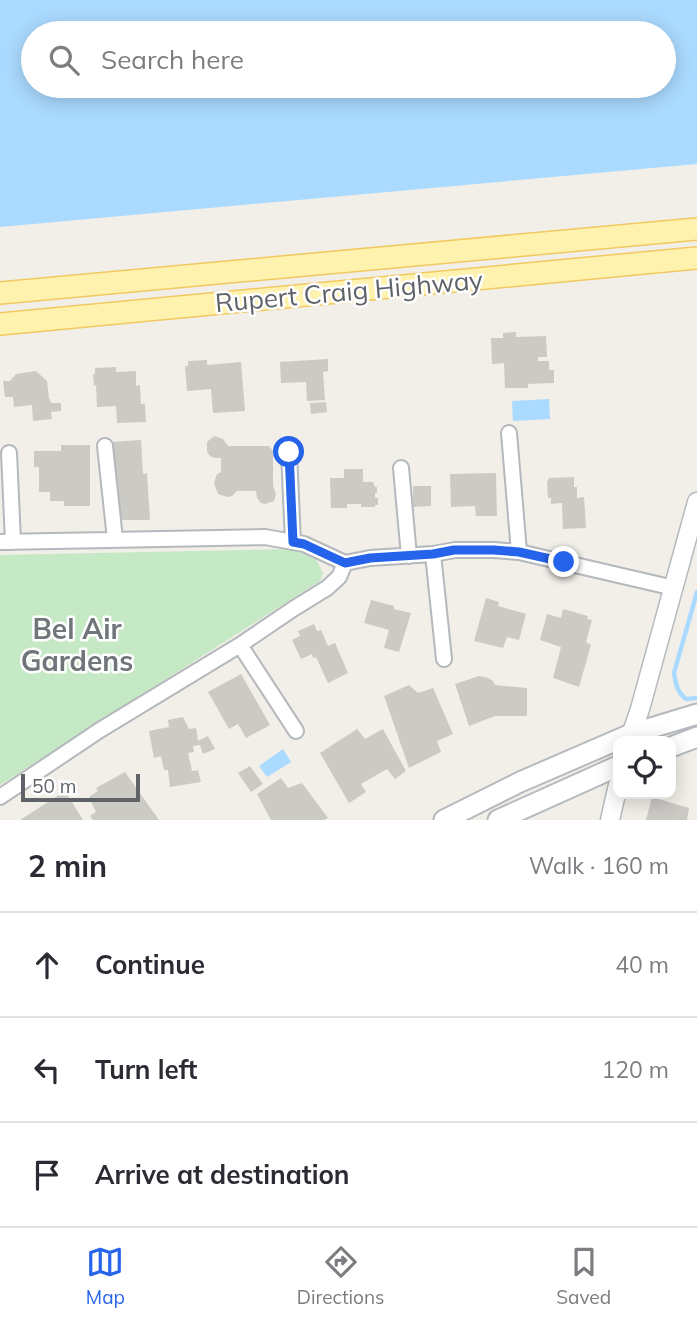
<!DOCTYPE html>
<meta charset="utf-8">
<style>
:root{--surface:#fff;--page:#f7f7f7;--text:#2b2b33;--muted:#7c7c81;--line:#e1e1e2;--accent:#2563eb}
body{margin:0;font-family:Mulish,sans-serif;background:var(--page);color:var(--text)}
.controls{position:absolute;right:21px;bottom:21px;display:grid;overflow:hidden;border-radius:14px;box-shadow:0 4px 18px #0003}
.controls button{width:63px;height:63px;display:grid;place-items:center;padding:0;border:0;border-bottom:2px solid var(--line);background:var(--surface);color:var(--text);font:35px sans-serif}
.scale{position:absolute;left:21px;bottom:18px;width:119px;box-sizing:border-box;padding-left:7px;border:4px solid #5f6368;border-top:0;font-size:19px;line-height:24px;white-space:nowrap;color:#5f6368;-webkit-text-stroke:5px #fff;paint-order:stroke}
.stop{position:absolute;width:21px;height:21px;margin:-16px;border:5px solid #2563eb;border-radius:50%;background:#fff}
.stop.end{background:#2563eb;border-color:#fff;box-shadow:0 2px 7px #0008}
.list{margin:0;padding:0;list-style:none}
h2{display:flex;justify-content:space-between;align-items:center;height:91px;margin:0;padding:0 28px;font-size:30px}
h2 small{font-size:23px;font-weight:400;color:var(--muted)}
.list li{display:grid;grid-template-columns:46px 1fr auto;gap:21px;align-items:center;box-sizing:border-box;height:105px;padding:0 28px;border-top:2px solid var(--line)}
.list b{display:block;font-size:26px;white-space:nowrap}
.list em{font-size:23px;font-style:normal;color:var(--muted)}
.icon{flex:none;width:38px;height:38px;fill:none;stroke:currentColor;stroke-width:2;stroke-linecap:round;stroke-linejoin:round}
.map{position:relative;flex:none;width:697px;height:820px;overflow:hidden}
.search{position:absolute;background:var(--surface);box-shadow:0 4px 18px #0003;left:21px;right:21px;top:21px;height:77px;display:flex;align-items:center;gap:18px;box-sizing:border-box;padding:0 24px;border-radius:38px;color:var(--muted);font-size:26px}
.sheet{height:406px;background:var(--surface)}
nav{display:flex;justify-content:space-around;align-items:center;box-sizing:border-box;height:98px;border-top:2px solid var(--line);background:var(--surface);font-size:19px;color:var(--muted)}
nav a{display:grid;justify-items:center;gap:4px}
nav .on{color:var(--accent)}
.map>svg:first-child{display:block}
</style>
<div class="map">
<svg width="697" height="820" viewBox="0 0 697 820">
<rect width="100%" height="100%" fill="#f1efe8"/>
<path fill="#c5e8c5" d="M294,549L316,559L323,573L320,581L0,785V555Z"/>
<path fill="#aadaff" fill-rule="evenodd" d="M0,0H697V164L0,227ZM664,33V86H33V33Z
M549,399L550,419L513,421L512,401Z
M283,749L291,762L267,777L259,766Z"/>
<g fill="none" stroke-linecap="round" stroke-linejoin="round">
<path stroke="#aadaff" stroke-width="4.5" d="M697,592L674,673C676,684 677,692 686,699L697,698"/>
</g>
<path fill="#cccac5" d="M516,332V337L546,336L547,357H538V361H549V370H554V383L528,384V388H505L504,363L492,364L491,338H503V333Z
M328,359V371L323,372L325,400L307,401L306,382L281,383L280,362Z
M207,360V365L241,362L245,411L213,413L211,389L187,391L185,366H188V361Z
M116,367V372L136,371V386L140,385L141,404H145L146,422L117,423L116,406L97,407L96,385L94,386L93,374H95V368Z
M36,371L47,381L49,399H50L51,403H61V411L51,412L52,419L33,421L32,405L14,407L13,397H5L3,381H10L16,374Z
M326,402L327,412L311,414L310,403Z
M214,436L223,439L228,446H269L273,451V486L276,494L274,501L265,504L261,503L257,498L256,491H237L232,496L228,497L218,494L214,483L217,474L221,472V458H214L210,456L207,452V442Z
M141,440L143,474L147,473L150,520H118L112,442Z
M61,445H90V506H64V501H50V492H39V467H34V451H61Z
M344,469H363V482H373L375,487H377V493H375V498H378V505H375V507H361V504H347V508H331L330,478H344Z
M496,473L497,516H476L475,506L451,507L450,474Z
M574,477V487H577V498L584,497L586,528L563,529L562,503L551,504V498H548L547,482L549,478Z
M413,486H431V506L413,507Z
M486,598L499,602L498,606L526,614L519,640L507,637L503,648L474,641Z
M371,600L394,606V609L411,613L399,652L384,648L389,630L364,623Z
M563,609L588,616L587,619L592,620L586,642L591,645L579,687L553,678L561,647L540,640L547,614L561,618Z
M314,624L317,631L321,630L328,646L335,643L348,673L328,683L316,657L313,658L312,654L301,659L292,640L300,636L298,631Z
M241,674L270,725L246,738L238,724L229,729L208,692Z
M479,676L488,678L493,681L495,685L527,688V716H495L469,726L455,684Z
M409,685L418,693L433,688L453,734L437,741L441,752L409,768L384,696Z
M183,717L189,729L196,728L198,741L208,736L215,749L203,754L200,745L193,746L194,752L188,753L192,771L198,770L201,782L170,787L168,770H164L161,756L154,758L149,731L169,727L168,720Z
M357,729L365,739L383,729L406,771L395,779L387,769L361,784L366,792L349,803L320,753Z
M250,766L263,784L251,792L238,773Z
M125,772L159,820H93L90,816L96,812L89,797L98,791L96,788Z
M281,778L288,788L302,783L328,818L324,820H271L257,794Z
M65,791L83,820H20Z
M652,797L689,808L687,820H646Z"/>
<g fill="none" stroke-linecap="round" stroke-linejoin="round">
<g stroke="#b5b8bc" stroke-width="18">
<path id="minor" d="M509,433L519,552
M105,446L115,539
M289,452L293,542
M9,453L13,542
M401,468L409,556
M0,542L265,537L304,544L345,563L370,558L433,554L455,550H494L519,552L674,588
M433,554L444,659
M240,645L296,731
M0,797L100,730L240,645L293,609L327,588L339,577L345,563"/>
</g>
<g stroke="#b5b8bc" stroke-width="21">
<path id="tertiary" d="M629,741L640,709L697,502
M610,820L618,785"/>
</g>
<g stroke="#b6babf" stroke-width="23">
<path id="secondary" d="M671,747L697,737
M444,820L520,782L631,734L697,714
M498,820L618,766"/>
</g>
<g stroke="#f2c960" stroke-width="24">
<path id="primary" d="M0,293L697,229
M0,324L697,258"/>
</g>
<use href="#minor" stroke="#fff" stroke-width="14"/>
<use href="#tertiary" stroke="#fff" stroke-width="18"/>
<use href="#secondary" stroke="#fff" stroke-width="19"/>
<use href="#primary" stroke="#fff2af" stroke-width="21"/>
</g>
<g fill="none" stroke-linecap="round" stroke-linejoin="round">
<path stroke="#2563eb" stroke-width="9" d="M289,452L293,542L304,544L345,563L370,558L433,554L454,550H494L519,552L564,562"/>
</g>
<g text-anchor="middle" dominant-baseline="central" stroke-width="5" stroke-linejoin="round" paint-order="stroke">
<g font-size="26" fill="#5f6368" stroke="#fff">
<text transform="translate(349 291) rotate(-5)">Rupert Craig Highway</text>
</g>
<g font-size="28" font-weight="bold" fill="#70757a" stroke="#fff">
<text x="77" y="628">Bel Air<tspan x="77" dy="32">Gardens</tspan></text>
</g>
</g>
</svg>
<div class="controls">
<button><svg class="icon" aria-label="locate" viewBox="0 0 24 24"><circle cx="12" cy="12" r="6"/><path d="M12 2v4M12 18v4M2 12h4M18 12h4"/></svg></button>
</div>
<div class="scale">50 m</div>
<div class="stop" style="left:289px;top:452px"></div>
<div class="stop end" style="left:564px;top:562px"></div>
<div class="search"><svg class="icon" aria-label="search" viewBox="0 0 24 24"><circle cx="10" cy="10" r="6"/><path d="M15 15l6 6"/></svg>Search here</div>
</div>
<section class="sheet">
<h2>2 min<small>Walk · 160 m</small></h2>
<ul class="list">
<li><svg class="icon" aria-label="ahead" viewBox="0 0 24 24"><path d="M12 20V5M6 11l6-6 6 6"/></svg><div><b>Continue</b></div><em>40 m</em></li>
<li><svg class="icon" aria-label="left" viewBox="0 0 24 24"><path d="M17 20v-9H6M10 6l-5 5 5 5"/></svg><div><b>Turn left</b></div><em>120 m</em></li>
<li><svg class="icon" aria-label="arrive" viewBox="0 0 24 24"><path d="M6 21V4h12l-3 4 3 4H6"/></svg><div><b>Arrive at destination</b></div></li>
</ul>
</section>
<nav>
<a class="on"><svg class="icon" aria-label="map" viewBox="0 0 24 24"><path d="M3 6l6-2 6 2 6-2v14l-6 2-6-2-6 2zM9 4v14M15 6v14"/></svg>Map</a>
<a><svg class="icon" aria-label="directions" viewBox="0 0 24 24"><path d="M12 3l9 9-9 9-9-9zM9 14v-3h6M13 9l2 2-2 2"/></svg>Directions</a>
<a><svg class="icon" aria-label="saved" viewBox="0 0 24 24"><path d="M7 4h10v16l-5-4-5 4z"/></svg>Saved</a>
</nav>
